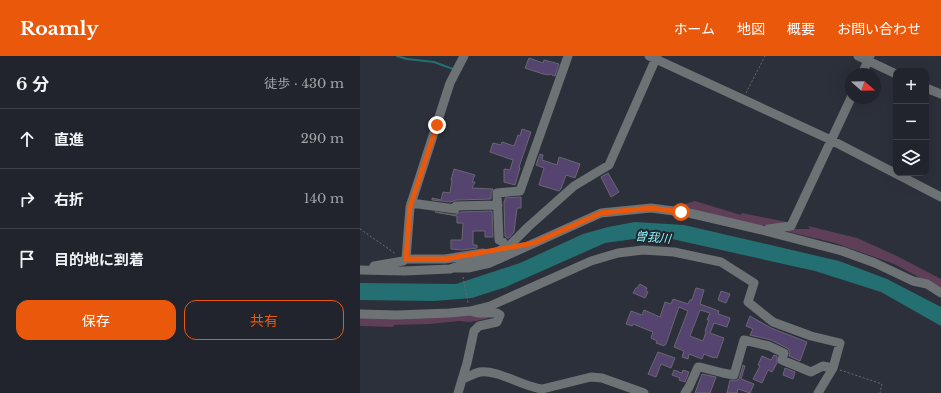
<!DOCTYPE html>
<html lang="ja">
<meta charset="utf-8">
<style>
:root{--surface:#21242c;--page:#2d3038;--text:#f1f3f6;--muted:#a2a4a9;--line:#3e4148;--accent:#ea580c}
body{margin:0;font-family:"Libre Baskerville","Noto Sans JP",serif;background:var(--page);color:var(--text)}
.controls{position:absolute;right:12px;top:12px;display:grid;overflow:hidden;border-radius:8px;box-shadow:0 4px 16px #0002}
.controls button{width:36px;height:36px;display:grid;place-items:center;padding:0;border:0;border-bottom:1px solid var(--line);background:var(--surface);color:var(--text);font:20px sans-serif}
.compass{position:absolute;left:485px;top:12px;width:36px;height:36px;border-radius:50%;background:var(--surface);box-shadow:0 4px 16px #0002;rotate:110deg}
.stop{position:absolute;width:12px;height:12px;margin:-9px;border:3px solid #ea580c;border-radius:50%;background:#fff}
.stop.end{background:#ea580c;border-color:#fff;box-shadow:0 1px 4px #0008}
.list{margin:0;padding:0;list-style:none}
h2{display:flex;justify-content:space-between;align-items:center;height:52px;margin:0;padding:0 16px;font-size:17px}
h2 small{font-size:13px;font-weight:400;color:var(--muted)}
.list li{display:grid;grid-template-columns:26px 1fr auto;gap:12px;align-items:center;box-sizing:border-box;height:60px;padding:0 16px;border-top:1px solid var(--line)}
.list b{display:block;font-size:15px;white-space:nowrap}
.list em{font-size:13px;font-style:normal;color:var(--muted)}
.actions{display:flex;gap:8px;padding:12px 16px}
.actions a{flex:1;padding:9px 0;border:1px solid var(--accent);border-radius:12px;text-align:center;font-size:14px;color:var(--accent)}
.actions .main{background:var(--accent);color:#fff}
.icon{flex:none;width:22px;height:22px;fill:none;stroke:currentColor;stroke-width:2;stroke-linecap:round;stroke-linejoin:round}
.map{position:relative;flex:none;width:581px;height:337px;overflow:hidden}
header{display:flex;align-items:center;gap:24px;box-sizing:border-box;height:56px;padding:0 20px;background:var(--accent);color:#fff}
header strong{font-size:19px}
nav{display:flex;gap:22px;margin-inline-start:auto;font-size:14px}
main{display:flex}
aside{flex:1;background:var(--surface)}
.map>svg:first-child{display:block}
</style>
<header>
<strong>Roamly</strong>
<nav><a>ホーム</a><a>地図</a><a>概要</a><a>お問い合わせ</a></nav>
</header>
<main>
<aside>
<h2>6 分<small>徒歩 · 430 m</small></h2>
<ul class="list">
<li><svg class="icon" aria-label="ahead" viewBox="0 0 24 24"><path d="M12 20V5M6 11l6-6 6 6"/></svg><div><b>直進</b></div><em>290 m</em></li>
<li><svg class="icon" aria-label="right" viewBox="0 0 24 24"><path d="M7 20v-9h11M14 6l5 5-5 5"/></svg><div><b>右折</b></div><em>140 m</em></li>
<li><svg class="icon" aria-label="arrive" viewBox="0 0 24 24"><path d="M6 21V4h12l-3 4 3 4H6"/></svg><div><b>目的地に到着</b></div></li>
</ul>
<div class="actions"><a class="main">保存</a><a>共有</a></div>
</aside>
<div class="map">
<svg width="581" height="337" viewBox="0 0 581 337">
<rect width="100%" height="100%" fill="#2c303a"/>
<path fill="#5f3e57" d="M335,145L381,159L382,157L432,167C412,177 339,157 315,152V151Z
M448,170L497,182L537,200L581,223V233L534,208L475,187L425,175L426,173H450Z
M129,259L127,263L110,266L99,265L70,268L34,269L33,271L0,270V261Z"/>
<path fill="#246f72" d="M275,166L324,169L479,205L527,223L581,251V270L521,236L455,215L312,183H274L245,187L146,231L112,242L74,245L0,244V227L96,228L160,207L223,178L248,171Z"/>
<g fill="none" stroke-linecap="round" stroke-linejoin="round">
<path stroke="#246f72" stroke-width="2" d="M37,0L47,3L74,6L93,13L94,12"/>
</g>
<path fill="#55446f" stroke="#6a6671" fill-rule="evenodd" d="M169,2L183,7L184,4L199,8L195,20L190,18L189,19L183,18L165,12Z
M162,73L171,76L160,108L159,112H160L155,129L144,126V113L150,114L153,104L130,96L133,87L141,89L142,86L154,90L158,79L160,80Z
M180,98L183,99L182,104L197,109L199,101L220,108L215,122L206,119L201,133L199,135L179,129L184,112L176,109Z
M94,113L115,119L112,126H115L112,132L133,133L131,137V143L96,144L91,146L72,144V142L81,144L83,136L90,137L92,124H91Z
M248,117L259,136L251,141L241,121Z
M161,141V152H157L154,176L149,182H147L145,180L144,145H145V142Z
M132,155L133,181H125V175H113V189H117V192L102,194L91,193V184H102L103,167H97V160L75,156L95,159L100,156Z
M280,228L287,232L286,235L288,236L285,242L273,237L276,232H277Z
M336,232L344,234L340,248L359,255L358,258L370,262L367,271L354,267L350,277L364,282L357,302L355,301L354,302L344,298L342,303L329,298L328,303L322,301L324,295L314,291L328,255L319,251L306,288L304,290L296,287L297,285L291,282L293,276L273,268L272,270L266,268L271,255L282,259L284,254L300,261L305,246L311,248L313,243L328,248L330,244H332ZM340,254L350,257L347,264H349L345,275L346,276L343,285L330,280Z
M361,235L370,238L366,247L358,244Z
M390,260L411,272L447,286L440,305L429,300L430,296L427,292L411,284L390,279L393,273L386,270Z
M298,296L315,302L311,312L301,308L296,321L288,318Z
M414,299L417,300V307L412,316L408,314L402,327L393,323L400,310L398,309L402,300L411,304Z
M383,309L385,310L381,323L394,328L390,337L378,333L377,337H367L370,324L375,325L379,323Z
M425,312L435,316L433,323L423,319Z
M314,314L322,317L323,314L329,316L325,326L319,324L320,322L312,319Z
M342,318L356,321L350,337H335Z"/>
<g fill="none" stroke-linecap="round" stroke-linejoin="round">
<path stroke="#686c74" stroke-width="1" stroke-dasharray="2 2" stroke-linecap="butt" d="M386,37L405,0
M0,173L36,198
M103,221L108,247
M480,314L522,328L520,337"/>
<path stroke="#6d7275" stroke-width="9" d="M289,0L471,84L581,141
M498,0L536,18
M502,18L510,0
M566,32L581,38
M51,147L95,153L96,150L138,149
M408,173L431,170L491,42
M143,186L139,184L137,137L160,135L208,0
M46,203H85L123,197
M14,210L43,205L46,203L50,151L90,27L104,0
M95,212H108L130,207L241,157L291,152L329,157L402,174L482,195L515,207L553,225L567,228L581,237
M0,214L44,215L90,213L130,199L149,190L168,171L214,130L249,109L297,0
M110,255L130,250L231,205L258,197L283,194L314,196L361,206L394,227L388,246L413,266L451,280L480,287L473,312L458,337
M0,258L37,259L90,257L110,255L119,257H137L140,259L137,266L119,270L114,275L107,307L98,337
M103,323C108,321 115,317 120,316C136,313 164,331 182,333L231,321L242,322L284,337
M325,337L329,331L338,311H340L363,317L374,319L384,284L409,290L424,297L422,304L451,316L463,310L473,312"/>
</g>
<g fill="none" stroke-linecap="round" stroke-linejoin="round">
<path stroke="#ea580c" stroke-width="5" d="M77,69L50,151L46,203H85L174,187L241,157L291,152L321,156"/>
</g>
<g text-anchor="middle" dominant-baseline="central" stroke-width="4" stroke-linejoin="round" paint-order="stroke">
<g font-size="12" font-style="italic" fill="#89f7fd" stroke="#22262f">
<text transform="translate(293 181) rotate(5)">曽我川</text>
</g>
</g>
</svg>
<div class="controls">
<button>+</button>
<button>−</button>
<button><svg class="icon" aria-label="layers" viewBox="0 0 24 24"><path d="M12 4l9 5-9 5-9-5zM3 14l9 5 9-5"/></svg></button>
</div>
<svg class="compass" viewBox="-18 -18 36 36"><path d="M0-13l5 13h-10z" fill="#e53935"/><path d="M0 13l5-13h-10z" fill="#a2a4a9"/></svg>
<div class="stop" style="left:321px;top:156px"></div>
<div class="stop end" style="left:77px;top:69px"></div>
</div>
</main>
